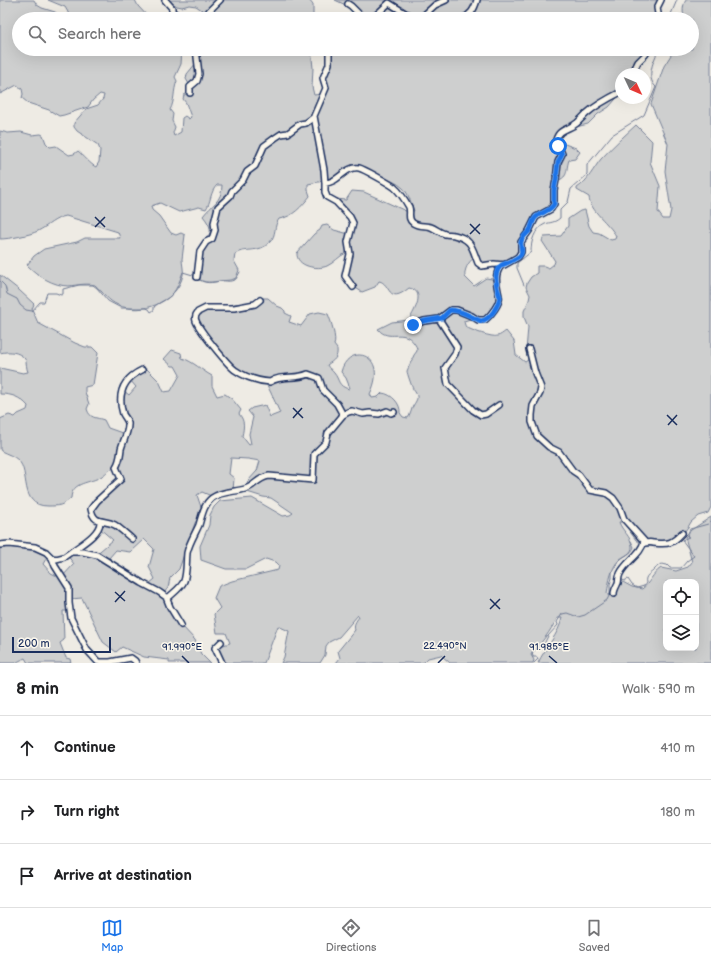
<!DOCTYPE html>
<meta charset="utf-8">
<style>
:root{--surface:#fff;--page:#f2f2f2;--text:#202124;--muted:#757577;--line:#e0e0e0;--accent:#1a73e8}
body{margin:0;font-family:"Balsamiq Sans",sans-serif;background:var(--page);color:var(--text)}
.controls{position:absolute;right:12px;bottom:12px;display:grid;overflow:hidden;border-radius:8px;box-shadow:0 4px 16px #0002}
.controls button{width:36px;height:36px;display:grid;place-items:center;padding:0;border:0;border-bottom:1px solid var(--line);background:var(--surface);color:var(--text);font:20px sans-serif}
.compass{position:absolute;left:615px;top:68px;width:36px;height:36px;border-radius:50%;background:var(--surface);box-shadow:0 4px 16px #0002;rotate:134deg}
.scale{position:absolute;left:12px;bottom:10px;width:99px;box-sizing:border-box;padding-left:4px;border:2px solid #1b2f5e;border-top:0;font-size:11px;line-height:14px;white-space:nowrap;color:#1b2f5e;-webkit-text-stroke:3px #fbf7ec;paint-order:stroke}
.stop{position:absolute;width:12px;height:12px;margin:-9px;border:3px solid #1a73e8;border-radius:50%;background:#fff}
.stop.end{background:#1a73e8;border-color:#fff;box-shadow:0 1px 4px #0008}
.list{margin:0;padding:0;list-style:none}
h2{display:flex;justify-content:space-between;align-items:center;height:52px;margin:0;padding:0 16px;font-size:17px}
h2 small{font-size:13px;font-weight:400;color:var(--muted)}
.list li{display:grid;grid-template-columns:26px 1fr auto;gap:12px;align-items:center;box-sizing:border-box;height:64px;padding:0 16px;border-top:1px solid var(--line)}
.list b{display:block;font-size:15px;white-space:nowrap}
.list em{font-size:13px;font-style:normal;color:var(--muted)}
.icon{flex:none;width:22px;height:22px;fill:none;stroke:currentColor;stroke-width:2;stroke-linecap:round;stroke-linejoin:round}
.map{position:relative;flex:none;width:711px;height:663px;overflow:hidden}
.search{position:absolute;background:var(--surface);box-shadow:0 4px 16px #0002;left:12px;right:12px;top:12px;height:44px;display:flex;align-items:center;gap:10px;box-sizing:border-box;padding:0 14px;border-radius:22px;color:var(--muted);font-size:15px}
.sheet{height:244px;background:var(--surface)}
nav{display:flex;justify-content:space-around;align-items:center;box-sizing:border-box;height:56px;border-top:1px solid var(--line);background:var(--surface);font-size:11px;color:var(--muted)}
nav a{display:grid;justify-items:center;gap:2px}
nav .on{color:var(--accent)}
.map>svg:first-child{display:block}
</style>
<div class="map">
<svg width="711" height="663" viewBox="0 0 711 663">
<rect width="100%" height="100%" fill="#eeebe4"/>
<filter id="ink" filterUnits="userSpaceOnUse"><feTurbulence type="fractalNoise" baseFrequency=".025" numOctaves="2"/><feDisplacementMap in="SourceGraphic" scale="8" xChannelSelector="R" yChannelSelector="G"/><feConvolveMatrix kernelMatrix="1 2 1 2 8 2 1 2 1" color-interpolation-filters="sRGB"/></filter>
<g filter="url(#ink)">
<path fill="#cecfcf" stroke="#747f96" fill-rule="evenodd" d="M0,0H34L37,5L42,8L55,12L64,19H19V49H182L181,64L175,77L177,81C173,91 175,101 170,110L173,114L172,121L175,127L173,133L174,136L181,132L182,118L185,116L189,119L191,117L186,103L183,99L184,95L188,93L187,88L189,84L186,79L187,74L196,63L197,49H311L313,68L312,87L314,95L322,94L324,87L322,78L328,63L327,49H363L372,52L376,49H647L631,74H621V93L609,107L598,114L588,124L568,129L558,137L559,142L576,148L580,152L575,159L569,160C565,172 570,177 554,182L551,205L537,213L532,218L529,227L519,241L518,254L500,264H481L474,258C468,262 464,270 465,277L474,286L486,278L492,279C495,284 499,292 498,298C498,300 496,302 495,304C491,311 487,322 477,317L464,321C464,322 465,326 466,327C470,330 493,338 497,336C500,336 503,333 506,331L514,341L516,355L525,362L528,360L526,351L528,327L524,317V311L529,300L530,295L526,287L527,283L531,277L537,273V266H544L549,268L554,264L555,261L542,241L544,237L561,236L568,226V219L580,211L585,210L589,226L593,232L599,233L611,240L615,239L616,236C609,223 590,211 589,197L577,190V188C588,181 593,169 601,159C612,147 624,136 636,125L652,141L650,162L660,186L658,212L663,219H669L671,210L665,171L668,144L651,104L664,66L671,55L672,49H692V19H684C683,13 682,6 686,0H711V507L708,513L698,516L691,522L688,527L681,536L667,546H645L636,540L623,522H619C622,531 631,536 632,546C633,553 624,556 620,559C611,567 609,582 607,593L613,597L617,586L621,581L632,587L642,589C650,583 652,574 661,568L676,571L688,567L692,562L685,537L691,530L711,517V663H538C545,648 559,634 562,618H557C553,627 545,638 539,645C536,649 532,650 531,655L534,660L533,663H450L441,655L428,658L423,663H336L340,658L338,651L355,630C353,625 356,621 359,617L358,615L339,637L329,642L326,646L325,655L320,663H281L284,657L289,631L278,626L264,663H223L216,647L230,643L226,633H217L214,614L220,608L214,598L219,586L232,581L278,570L279,566L275,562L266,559L246,569H226L201,560L200,546L209,525L210,515L214,507L220,501L252,498L283,516L290,515L293,513L271,498L263,497L244,491L248,481L257,471L260,461L248,459L231,458L229,474L234,478L233,491L213,498L209,495L202,492L197,495L201,507L204,509L195,523L179,569L170,578L168,588L163,594L182,626L195,640L201,654L210,663H169V660L144,657L122,647L116,652L103,642L82,598L71,599L69,611H63L64,640L60,643L66,658L70,659L71,663H28L25,658L15,663H0V547C15,543 37,545 47,557L43,564L51,573L61,578L74,564L67,555L70,553L94,556L113,540L98,527L97,521L90,512L119,479L115,468C107,470 108,472 102,476C90,484 72,481 71,498C62,506 59,506 48,506C18,506 31,472 18,460C14,456 7,454 1,451L0,449V419L9,415L15,417L18,414L27,410L28,406C20,397 12,394 0,394V368L23,373L28,372C26,368 27,363 25,359C19,351 8,351 0,353V275L19,290L34,304L32,309L38,323L75,343L85,347H92L98,353L93,385L85,387V392L89,404L87,409C90,419 96,417 104,420L108,428L125,434L126,422L124,418L123,390L129,395L136,387L130,380L137,374L147,369L159,381L164,392L171,391L180,375L175,366H172L164,359L172,350L181,353L182,358C194,362 201,370 212,376V386L217,396L225,394L232,399L241,410L239,414C245,421 244,427 242,436L249,445L251,444L249,434L253,417L248,411L252,408L265,405L270,417L280,413L271,393L266,383L258,380L250,381L238,375L199,329L197,311L234,304L255,302L262,298H268L277,306L282,308L285,311V313L291,316L289,322L301,326L310,314L319,312L328,314C331,321 337,339 334,345L337,349C338,358 334,360 327,365C329,369 331,369 334,373C340,380 337,386 349,389L350,388L346,378L341,372C348,342 390,353 370,394L372,398L378,397L382,393C392,394 401,404 400,413L403,417L408,418C411,414 411,410 413,406C418,398 419,397 413,389C412,387 407,373 407,371L414,355L417,351C417,347 416,346 414,343C403,327 389,343 378,329L392,322L409,320C415,310 426,291 409,288C387,306 391,283 379,281L375,287L362,292L354,287L346,277L348,248L346,253C339,256 334,263 327,266C318,270 296,267 297,253L314,234L320,230L322,226L327,225L334,230L349,234L354,223L336,201V199L346,200L352,191L364,192L408,212L414,211C411,203 409,194 403,188C393,178 364,172 350,167L343,170L334,179L308,184V190L310,196C302,206 293,217 279,219C273,227 277,234 270,242C259,254 245,247 235,254L234,261L239,270L236,278C230,281 226,280 220,281C212,282 204,284 198,278C198,270 196,260 197,252C200,236 221,238 203,216C212,204 222,202 222,185H217C210,192 211,202 206,209L199,207L179,212L160,203L151,206L152,210L159,216L171,233L176,235L181,233L185,235C184,243 183,251 182,259C182,264 184,270 183,275C177,302 142,316 118,305C108,301 103,292 95,285C86,283 78,285 69,286C53,286 38,276 27,265L34,256L44,249L77,242L85,238H120L118,232L66,216C55,218 48,226 38,231C30,235 9,239 0,239V131L8,133L21,132L32,135L41,134L43,135L46,143L50,147L56,146L69,155L74,154L78,151C83,155 91,165 96,167L99,162L100,150L98,145L77,131L74,127V123L86,109L98,105L103,99L104,95L100,94L93,100L88,107L64,115L59,116L49,110L28,103L22,98L23,94L22,89L17,85L0,94ZM144,539L154,549L149,567L155,579L144,588L118,572L112,560L109,558L116,550L130,552ZM666,582H696V648H666Z
M48,0H135L138,6L150,19H67L69,14L65,7Z
M167,0H309L313,5V16L318,19H215L196,6L189,5L182,7L177,6Z
M335,0H659L655,6L657,19H361L350,7Z"/>
<g fill="none" stroke-linecap="round" stroke-linejoin="round">
<path stroke="#6d7892" stroke-width="1" d="M669,19L677,0
M198,279C205,284 212,283 220,281C227,280 229,283 236,279L240,272
M0,281L5,286L7,294L17,299L20,305L26,310L32,311L40,302H44L47,293H56L61,295L63,294V289L79,285H93L97,288L108,301L121,308H146L149,309L151,312L154,310V307C158,303 163,301 168,298C177,291 179,282 183,272L196,276
M524,285L517,268V263L531,252C531,242 534,229 545,224C551,222 554,223 560,218V210L568,202L571,189L587,175V165L612,135L644,115L656,87C645,77 654,60 659,49
M621,579L624,581L628,579L632,585L637,588L644,586L646,583C644,575 651,574 655,569C657,567 659,565 661,564L667,565L670,568H681L687,561L694,556L682,540L689,537L687,535L690,529L708,524L711,521
M534,663L538,659L537,657H533L532,652L544,644L548,636L558,625L557,622L562,614L567,613L578,617L585,615L607,600L610,594V584L612,578V572C616,568 616,564 619,561C624,555 631,555 634,547L631,541"/>
<g stroke="#1b2f5e" stroke-width="8">
<path id="minor" d="M165,0L172,8V11L182,19
M348,4L351,6L364,19
M184,19C191,12 198,16 207,17L209,11L220,0
M372,19L389,3L405,13L419,18L422,17L435,5L446,0
M462,19C471,15 474,10 477,0
M659,19L657,8L661,0
M329,49V64L323,78L326,88L314,116L324,170L325,183C339,183 344,166 359,168C364,169 390,184 394,187C400,192 405,200 409,207C411,213 407,219 413,223C419,227 425,225 431,227C436,229 440,233 445,234C448,235 451,234 454,235C472,239 472,248 478,263L482,266L494,264L504,265L518,257L521,252V242L529,231L536,217L551,209L554,204V190L556,180L558,162L562,154L556,140C559,128 569,130 577,123C580,120 583,117 586,114C596,105 609,98 621,92
M632,74L638,62L645,55L649,49
M190,93V87L197,81L199,74L196,49
M325,183V192L327,197L336,202L350,217L353,223L348,242L350,254L345,276L353,287
M197,277L200,251L206,242L212,239L215,230L214,223L218,207L230,196L232,191L243,180L247,172L255,166L264,146L275,138L281,134L288,133L300,124L306,123L314,117
M260,300L255,304L234,308H206L198,312L196,315C195,318 195,318 196,321C200,331 227,364 235,370C245,377 257,381 270,382C281,374 295,380 308,374L319,378L323,390L337,404L343,415
M439,319L457,347L455,354L445,368L448,384L473,410L481,415L486,414L499,405
M413,325L424,321L439,319L451,310H457L472,316L478,320H485C490,316 501,303 499,296C497,285 493,274 502,265
M529,349L535,373L541,388L540,393L533,406L532,415V422L537,436L549,447L559,452L573,471L579,475L590,490L606,493L613,498L620,508L624,519L644,541C642,554 625,562 620,574C618,577 619,580 618,583C616,587 614,590 614,594
M132,539C127,535 121,529 115,525C104,519 94,525 91,509L97,501L121,479L116,467C120,461 120,456 121,449C123,441 128,433 128,425C129,421 125,418 123,414C117,394 123,379 142,370
M644,543C647,543 650,542 653,543C668,544 671,545 682,533
M0,545L9,544L35,547L46,552L52,558L56,559L64,557L71,552H83L97,555L142,583L159,592L166,597L170,607L181,625
M71,552C80,545 100,534 100,522
M52,558L55,566L69,588V603L71,618L87,650L98,662H110L131,658L135,661L136,663
M167,599C173,593 181,588 184,581C187,572 186,563 187,553C189,543 195,534 199,525C202,515 204,504 212,498C221,491 235,492 245,489C254,487 257,478 269,476L313,480L314,454L326,442L328,433L343,415L348,412L352,411L363,414L370,413L379,414L387,411L391,413L394,412
M221,642L215,648L222,663"/>
</g>
<use href="#minor" stroke="#fbf7ec" stroke-width="5"/>
</g>
</g>
<g fill="none" stroke-linecap="round" stroke-linejoin="round" filter="url(#ink)">
<path stroke="#1a73e8" stroke-width="5" d="M413,325L424,321L442,318L450,310C463,310 470,317 481,321C491,319 498,306 500,297C497,289 492,271 502,265C506,263 510,262 513,260C516,258 520,257 521,254C523,251 520,246 521,242C522,236 527,234 530,230C532,226 532,222 535,218C540,212 550,212 554,204V190L556,180L558,162L562,154L558,146"/>
</g>
<path fill="none" stroke="#1b2f5e" stroke-width="1.5" d="M95,217L105,227M470,224L480,234M95,227L105,217M470,234L480,224M293,408L303,418M667,415L677,425M293,418L302,408M668,425L677,415M115,592L125,601M490,599L500,609M115,602L125,591M490,609L500,599M182,656L189,663M549,656L557,663M438,663L445,656"/>
<g font-size="10" text-anchor="middle" fill="#1b2f5e" stroke="#fbf7ec" stroke-width="3" stroke-linejoin="round" paint-order="stroke">
<text x="445" y="649">22.490°N</text>
<text x="182" y="650">91.990°E</text>
<text x="549" y="650">91.985°E</text>
</g>
</svg>
<div class="controls">
<button><svg class="icon" aria-label="locate" viewBox="0 0 24 24"><circle cx="12" cy="12" r="6"/><path d="M12 2v4M12 18v4M2 12h4M18 12h4"/></svg></button>
<button><svg class="icon" aria-label="layers" viewBox="0 0 24 24"><path d="M12 4l9 5-9 5-9-5zM3 14l9 5 9-5"/></svg></button>
</div>
<svg class="compass" viewBox="-18 -18 36 36"><path d="M0-13l5 13h-10z" fill="#e53935"/><path d="M0 13l5-13h-10z" fill="#757577"/></svg>
<div class="scale">200 m</div>
<div class="stop" style="left:558px;top:146px"></div>
<div class="stop end" style="left:413px;top:325px"></div>
<div class="search"><svg class="icon" aria-label="search" viewBox="0 0 24 24"><circle cx="10" cy="10" r="6"/><path d="M15 15l6 6"/></svg>Search here</div>
</div>
<section class="sheet">
<h2>8 min<small>Walk · 590 m</small></h2>
<ul class="list">
<li><svg class="icon" aria-label="ahead" viewBox="0 0 24 24"><path d="M12 20V5M6 11l6-6 6 6"/></svg><div><b>Continue</b></div><em>410 m</em></li>
<li><svg class="icon" aria-label="right" viewBox="0 0 24 24"><path d="M7 20v-9h11M14 6l5 5-5 5"/></svg><div><b>Turn right</b></div><em>180 m</em></li>
<li><svg class="icon" aria-label="arrive" viewBox="0 0 24 24"><path d="M6 21V4h12l-3 4 3 4H6"/></svg><div><b>Arrive at destination</b></div></li>
</ul>
</section>
<nav>
<a class="on"><svg class="icon" aria-label="map" viewBox="0 0 24 24"><path d="M3 6l6-2 6 2 6-2v14l-6 2-6-2-6 2zM9 4v14M15 6v14"/></svg>Map</a>
<a><svg class="icon" aria-label="directions" viewBox="0 0 24 24"><path d="M12 3l9 9-9 9-9-9zM9 14v-3h6M13 9l2 2-2 2"/></svg>Directions</a>
<a><svg class="icon" aria-label="saved" viewBox="0 0 24 24"><path d="M7 4h10v16l-5-4-5 4z"/></svg>Saved</a>
</nav>
